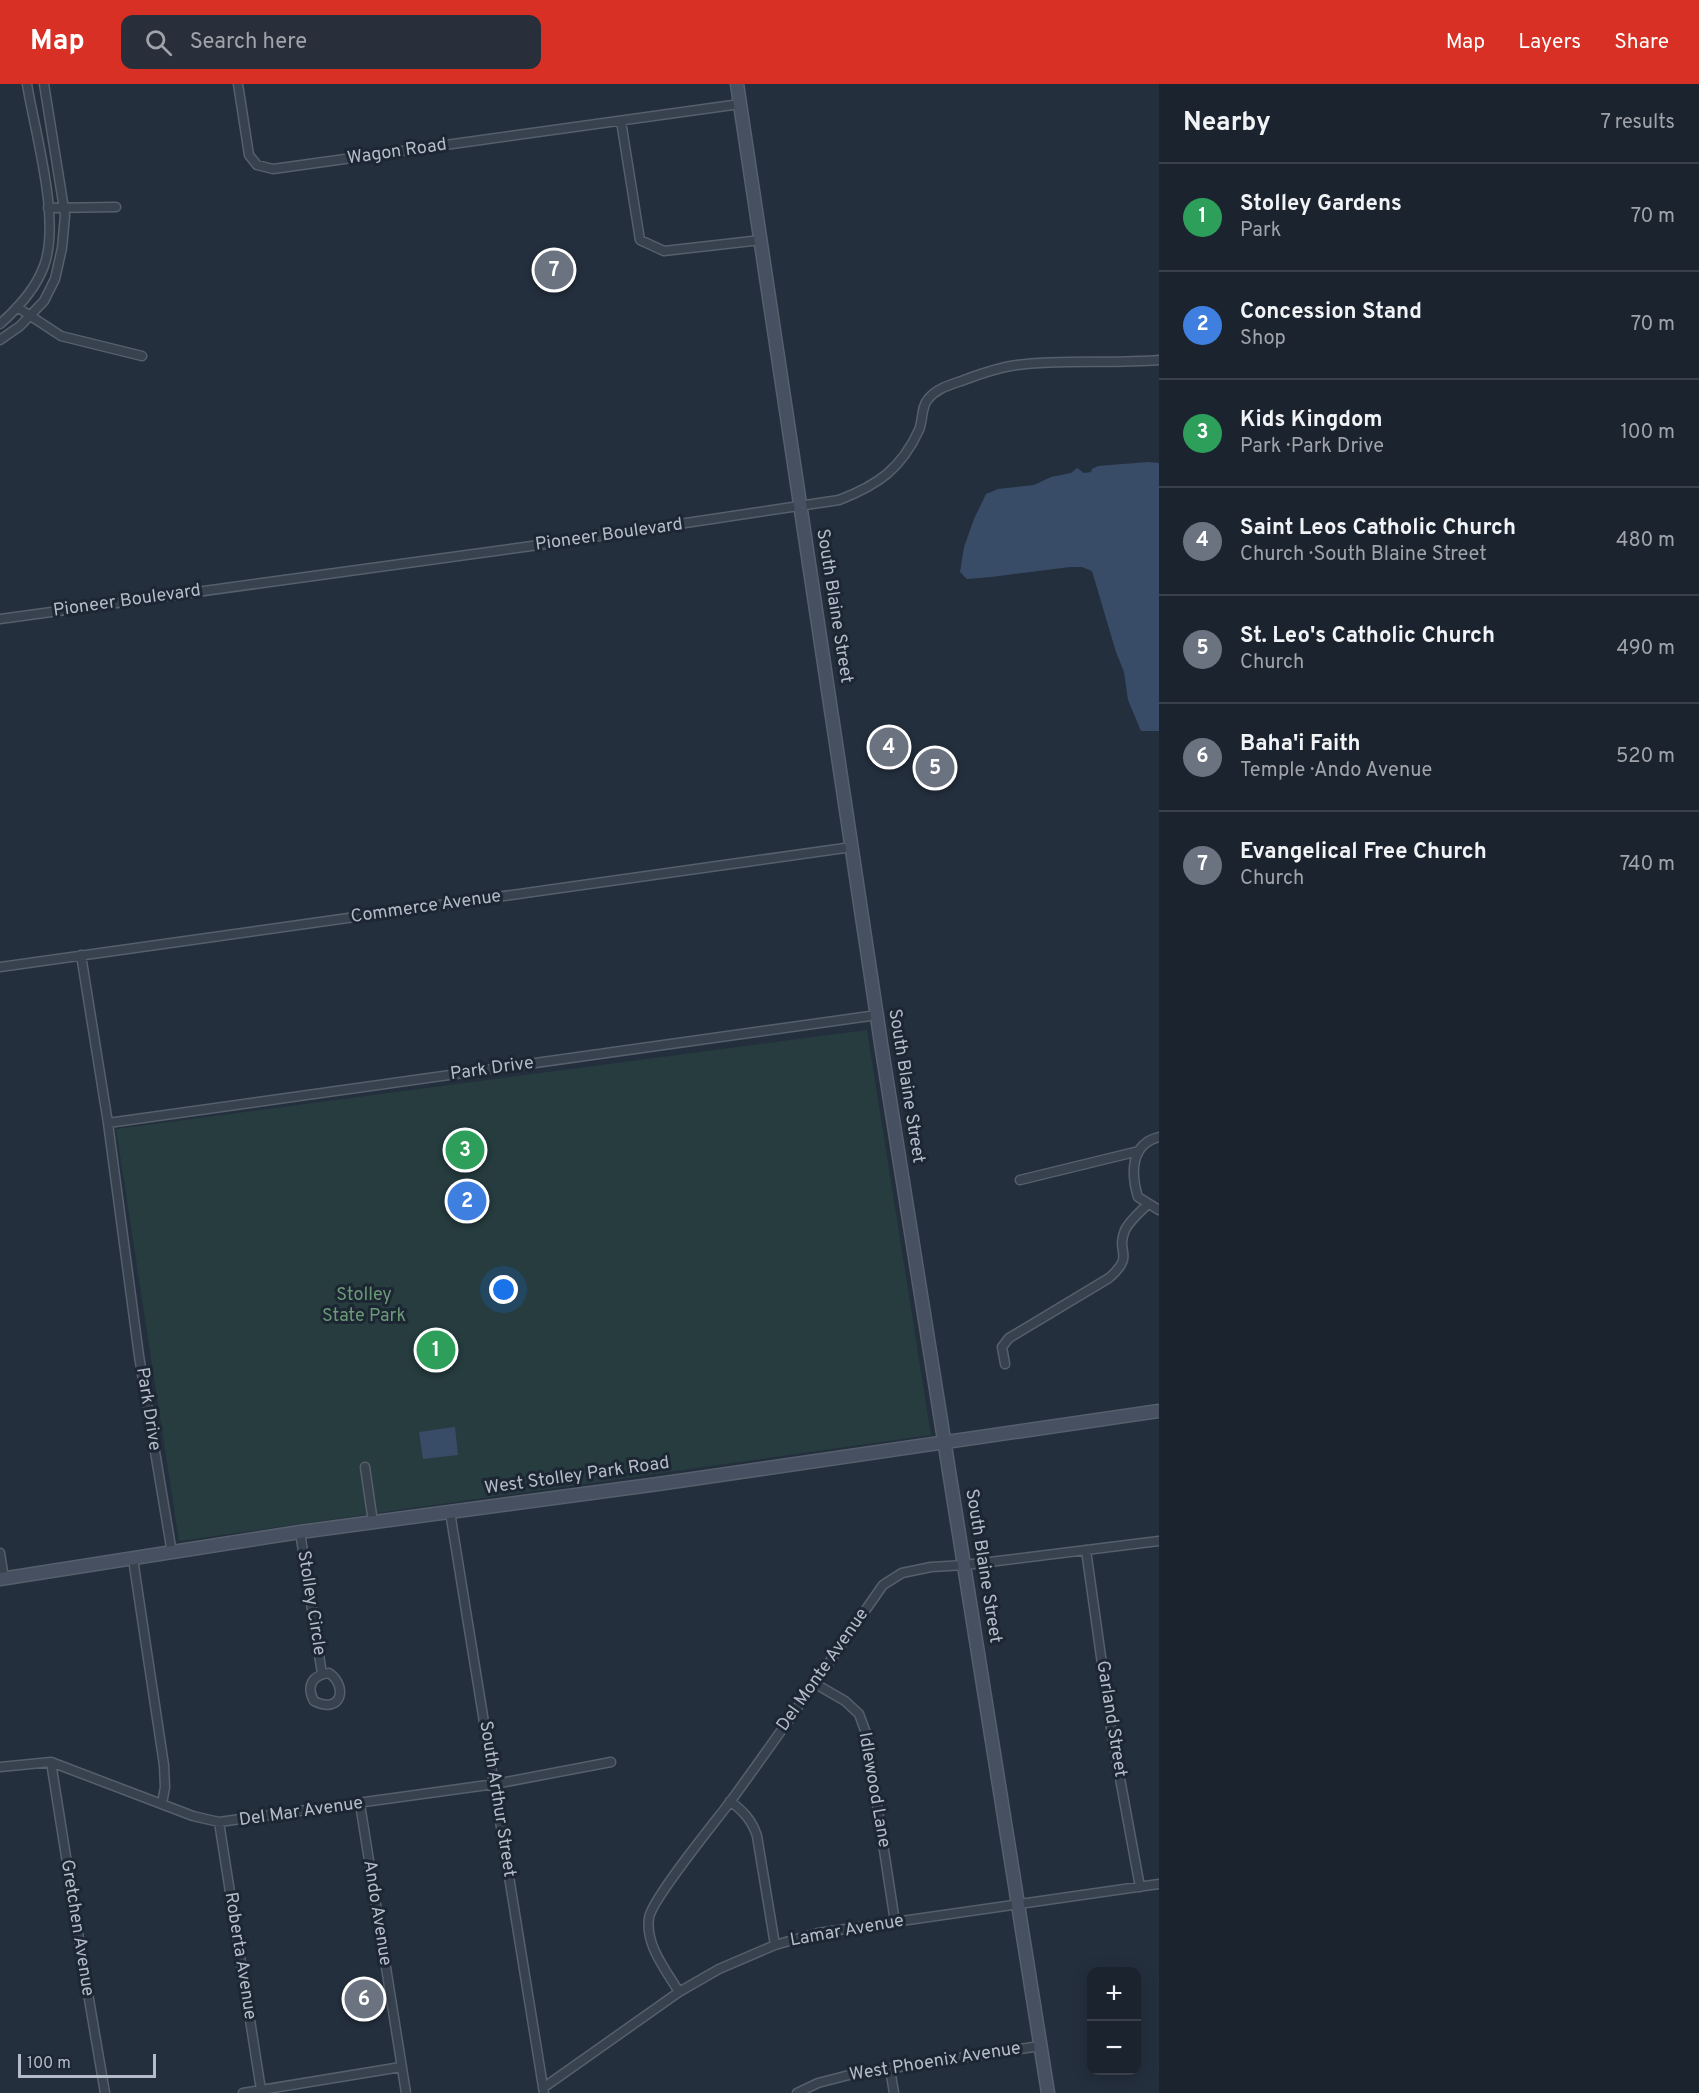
<!DOCTYPE html>
<meta charset="utf-8">
<style>
:root{--surface:#1b232e;--page:#282f3a;--text:#f1f3f6;--muted:#a0a4aa;--line:#39404a;--accent:#d93025}
body{margin:0;font-family:Overpass,sans-serif;background:var(--page);color:var(--text)}
.controls{position:absolute;right:18px;bottom:18px;display:grid;overflow:hidden;border-radius:12px;box-shadow:0 3px 15px #0003}
.controls button{width:54px;height:54px;display:grid;place-items:center;padding:0;border:0;border-bottom:2px solid var(--line);background:var(--surface);color:var(--text);font:30px sans-serif}
.scale{position:absolute;left:18px;bottom:15px;width:138px;box-sizing:border-box;padding-left:6px;border:3px solid #b4bcc9;border-top:0;font-size:16px;line-height:21px;white-space:nowrap;color:#b4bcc9;-webkit-text-stroke:4px #1d2633;paint-order:stroke}
.you{position:absolute;left:504px;top:1206px;width:21px;height:21px;margin:-15px;border:4px solid #fff;border-radius:50%;background:#1a73e8;box-shadow:0 0 0 9px #1a73e833}
.badge{display:grid;place-items:center;width:39px;height:39px;border-radius:50%;background:var(--accent);color:#fff;font-size:20px;font-weight:700}
.pin{position:absolute;translate:-50% -50%;border:3px solid #fff;box-shadow:0 2px 6px #0006}
.list{margin:0;padding:0;list-style:none}
h2{display:flex;justify-content:space-between;align-items:center;height:78px;margin:0;padding:0 24px;font-size:26px}
h2 small{font-size:20px;font-weight:400;color:var(--muted)}
.list li{display:grid;grid-template-columns:39px 1fr auto;gap:18px;align-items:center;box-sizing:border-box;height:108px;padding:0 24px;border-top:2px solid var(--line)}
.list b{display:block;font-size:22px;white-space:nowrap}
.list p{margin:0;font-size:20px;white-space:nowrap;color:var(--muted)}
.list em{font-size:20px;font-style:normal;color:var(--muted)}
.icon{flex:none;width:33px;height:33px;fill:none;stroke:currentColor;stroke-width:2;stroke-linecap:round;stroke-linejoin:round}
.map{position:relative;flex:none;width:1159px;height:2009px;overflow:hidden}
header{display:flex;align-items:center;gap:36px;box-sizing:border-box;height:84px;padding:0 30px;background:var(--accent);color:#fff}
header strong{font-size:28px}
nav{display:flex;gap:33px;margin-inline-start:auto;font-size:21px}
.search{width:420px;height:54px;background:var(--page);display:flex;align-items:center;gap:15px;box-sizing:border-box;padding:0 21px;border-radius:12px;color:var(--muted);font-size:22px}
main{display:flex}
aside{flex:1;background:var(--surface)}
.map>svg:first-child{display:block}
</style>
<header>
<strong>Map</strong>
<div class="search"><svg class="icon" aria-label="search" viewBox="0 0 24 24"><circle cx="10" cy="10" r="6"/><path d="M15 15l6 6"/></svg>Search here</div>
<nav><a>Map</a><a>Layers</a><a>Share</a></nav>
</header>
<main>
<div class="map">
<svg width="1159" height="2009" viewBox="0 0 1159 2009">
<rect width="100%" height="100%" fill="#242f3e"/>
<path fill="#263c3f" d="M867,946L931,1351L179,1457L116,1045Z"/>
<path fill="#394c67" d="M1148,378L1159,379V647H1141L1128,616L1124,588L1116,568L1092,487L1082,483H1070L991,493L967,495L960,488L964,463L974,435L986,410L998,405L1034,401L1051,393L1071,389L1077,384L1084,389L1091,388L1092,385L1098,382Z
M455,1343L458,1371L423,1375L419,1348Z"/>
<g fill="none" stroke-linecap="round" stroke-linejoin="round">
<g stroke="#565f6c" stroke-width="11">
<path id="street" d="M238,0L249,71L257,81L273,85L740,20
M621,37L640,156L664,167L761,156
M48,124L116,123
M17,223L61,252L142,272
M0,240C17,225 36,204 44,182C61,136 35,49 27,0
M0,256L20,242L44,217L55,195L62,164L65,131L44,0
M0,535L546,460L839,416C878,401 901,385 919,346C923,337 921,323 928,315C937,304 950,301 964,296C980,290 999,283 1017,281C1064,275 1112,280 1159,276
M81,871L108,1039L139,1272L172,1469
M0,883L852,763
M108,1039L877,931
M1159,1053C1130,1060 1131,1090 1138,1113L1159,1126
M1020,1096L1139,1067
M1005,1280L1002,1263L1009,1254L1109,1194C1136,1170 1115,1170 1125,1146C1130,1136 1141,1127 1148,1120
M365,1383L373,1438
M450,1428L544,2009
M300,1448L322,1590
M1086,1466L1112,1651L1140,1803
M0,1469L4,1494
M133,1475L164,1681L165,1703L162,1720
M329,1589C348,1602 342,1631 314,1617C306,1602 312,1591 329,1589Z
M814,1599L845,1617L859,1630L866,1649L895,1838
M51,1678L83,1880L105,2009
M0,1683L51,1678L193,1732L219,1738L495,1700L611,1678
M730,1717C743,1727 752,1736 757,1752L775,1861
M360,1720L406,2009
M219,1738L261,2006
M679,1908C666,1886 645,1861 649,1834C651,1816 715,1738 730,1718C782,1647 832,1574 883,1501L902,1489L931,1483L965,1481L1159,1457
M890,1985L894,2009
M543,2004L679,1908L719,1885L775,1861L818,1849L1159,1800
M243,2009L401,1983
M797,2009L818,1999L853,1990L1040,1962"/>
</g>
<g stroke="#565f6c" stroke-width="15">
<path id="secondary" d="M737,0L882,966L1048,2009
M0,1495L300,1448L658,1400L1159,1327"/>
</g>
<use href="#street" stroke="#38414e" stroke-width="8"/>
<use href="#secondary" stroke="#465061" stroke-width="12"/>
</g>
<g text-anchor="middle" dominant-baseline="central" stroke-width="6" stroke-linejoin="round" paint-order="stroke">
<g font-size="18" fill="#b4bcc9" stroke="#1d2633">
<text transform="translate(397 68) rotate(-8)">Wagon Road</text>
<text transform="translate(609 451) rotate(-8)">Pioneer Boulevard</text>
<text transform="translate(127 517) rotate(-8)">Pioneer Boulevard</text>
<text transform="translate(834 522) rotate(81)">South Blaine Street</text>
<text transform="translate(426 823) rotate(-8)">Commerce Avenue</text>
<text transform="translate(492 985) rotate(-8)">Park Drive</text>
<text transform="translate(906 1002) rotate(81)">South Blaine Street</text>
<text transform="translate(148 1325) rotate(81)">Park Drive</text>
<text transform="translate(577 1392) rotate(-8)">West Stolley Park Road</text>
<text transform="translate(983 1482) rotate(81)">South Blaine Street</text>
<text transform="translate(311 1519) rotate(81)">Stolley Circle</text>
<text transform="translate(823 1586) rotate(-55)">Del Monte Avenue</text>
<text transform="translate(1111 1635) rotate(81)">Garland Street</text>
<text transform="translate(874 1706) rotate(80)">Idlewood Lane</text>
<text transform="translate(497 1715) rotate(81)">South Arthur Street</text>
<text transform="translate(301 1728) rotate(-8)">Del Mar Avenue</text>
<text transform="translate(377 1829) rotate(81)">Ando Avenue</text>
<text transform="translate(77 1844) rotate(81)">Gretchen Avenue</text>
<text transform="translate(847 1847) rotate(-10)">Lamar Avenue</text>
<text transform="translate(240 1872) rotate(81)">Roberta Avenue</text>
<text transform="translate(935 1978) rotate(-9)">West Phoenix Avenue</text>
</g>
<g font-size="18" fill="#6b9a76" stroke="#1d2633">
<text x="364" y="1211">Stolley<tspan x="364" dy="21">State Park</tspan></text>
</g>
</g>
</svg>
<div class="controls">
<button>+</button>
<button>−</button>
</div>
<div class="scale">100 m</div>
<div class="you"></div>
<div class="pin badge" style="left:436px;top:1266px;background:#2e9e5b">1</div>
<div class="pin badge" style="left:467px;top:1117px;background:#3f7fe0">2</div>
<div class="pin badge" style="left:465px;top:1066px;background:#2e9e5b">3</div>
<div class="pin badge" style="left:889px;top:663px;background:#6b7280">4</div>
<div class="pin badge" style="left:935px;top:684px;background:#6b7280">5</div>
<div class="pin badge" style="left:364px;top:1915px;background:#6b7280">6</div>
<div class="pin badge" style="left:554px;top:186px;background:#6b7280">7</div>
</div>
<aside>
<h2>Nearby<small>7 results</small></h2>
<ul class="list">
<li><span class="badge" style="background:#2e9e5b">1</span><div><b>Stolley Gardens</b><p>Park</p></div><em>70 m</em></li>
<li><span class="badge" style="background:#3f7fe0">2</span><div><b>Concession Stand</b><p>Shop</p></div><em>70 m</em></li>
<li><span class="badge" style="background:#2e9e5b">3</span><div><b>Kids Kingdom</b><p>Park · Park Drive</p></div><em>100 m</em></li>
<li><span class="badge" style="background:#6b7280">4</span><div><b>Saint Leos Catholic Church</b><p>Church · South Blaine Street</p></div><em>480 m</em></li>
<li><span class="badge" style="background:#6b7280">5</span><div><b>St. Leo's Catholic Church</b><p>Church</p></div><em>490 m</em></li>
<li><span class="badge" style="background:#6b7280">6</span><div><b>Baha'i Faith</b><p>Temple · Ando Avenue</p></div><em>520 m</em></li>
<li><span class="badge" style="background:#6b7280">7</span><div><b>Evangelical Free Church</b><p>Church</p></div><em>740 m</em></li>
</ul>
</aside>
</main>
